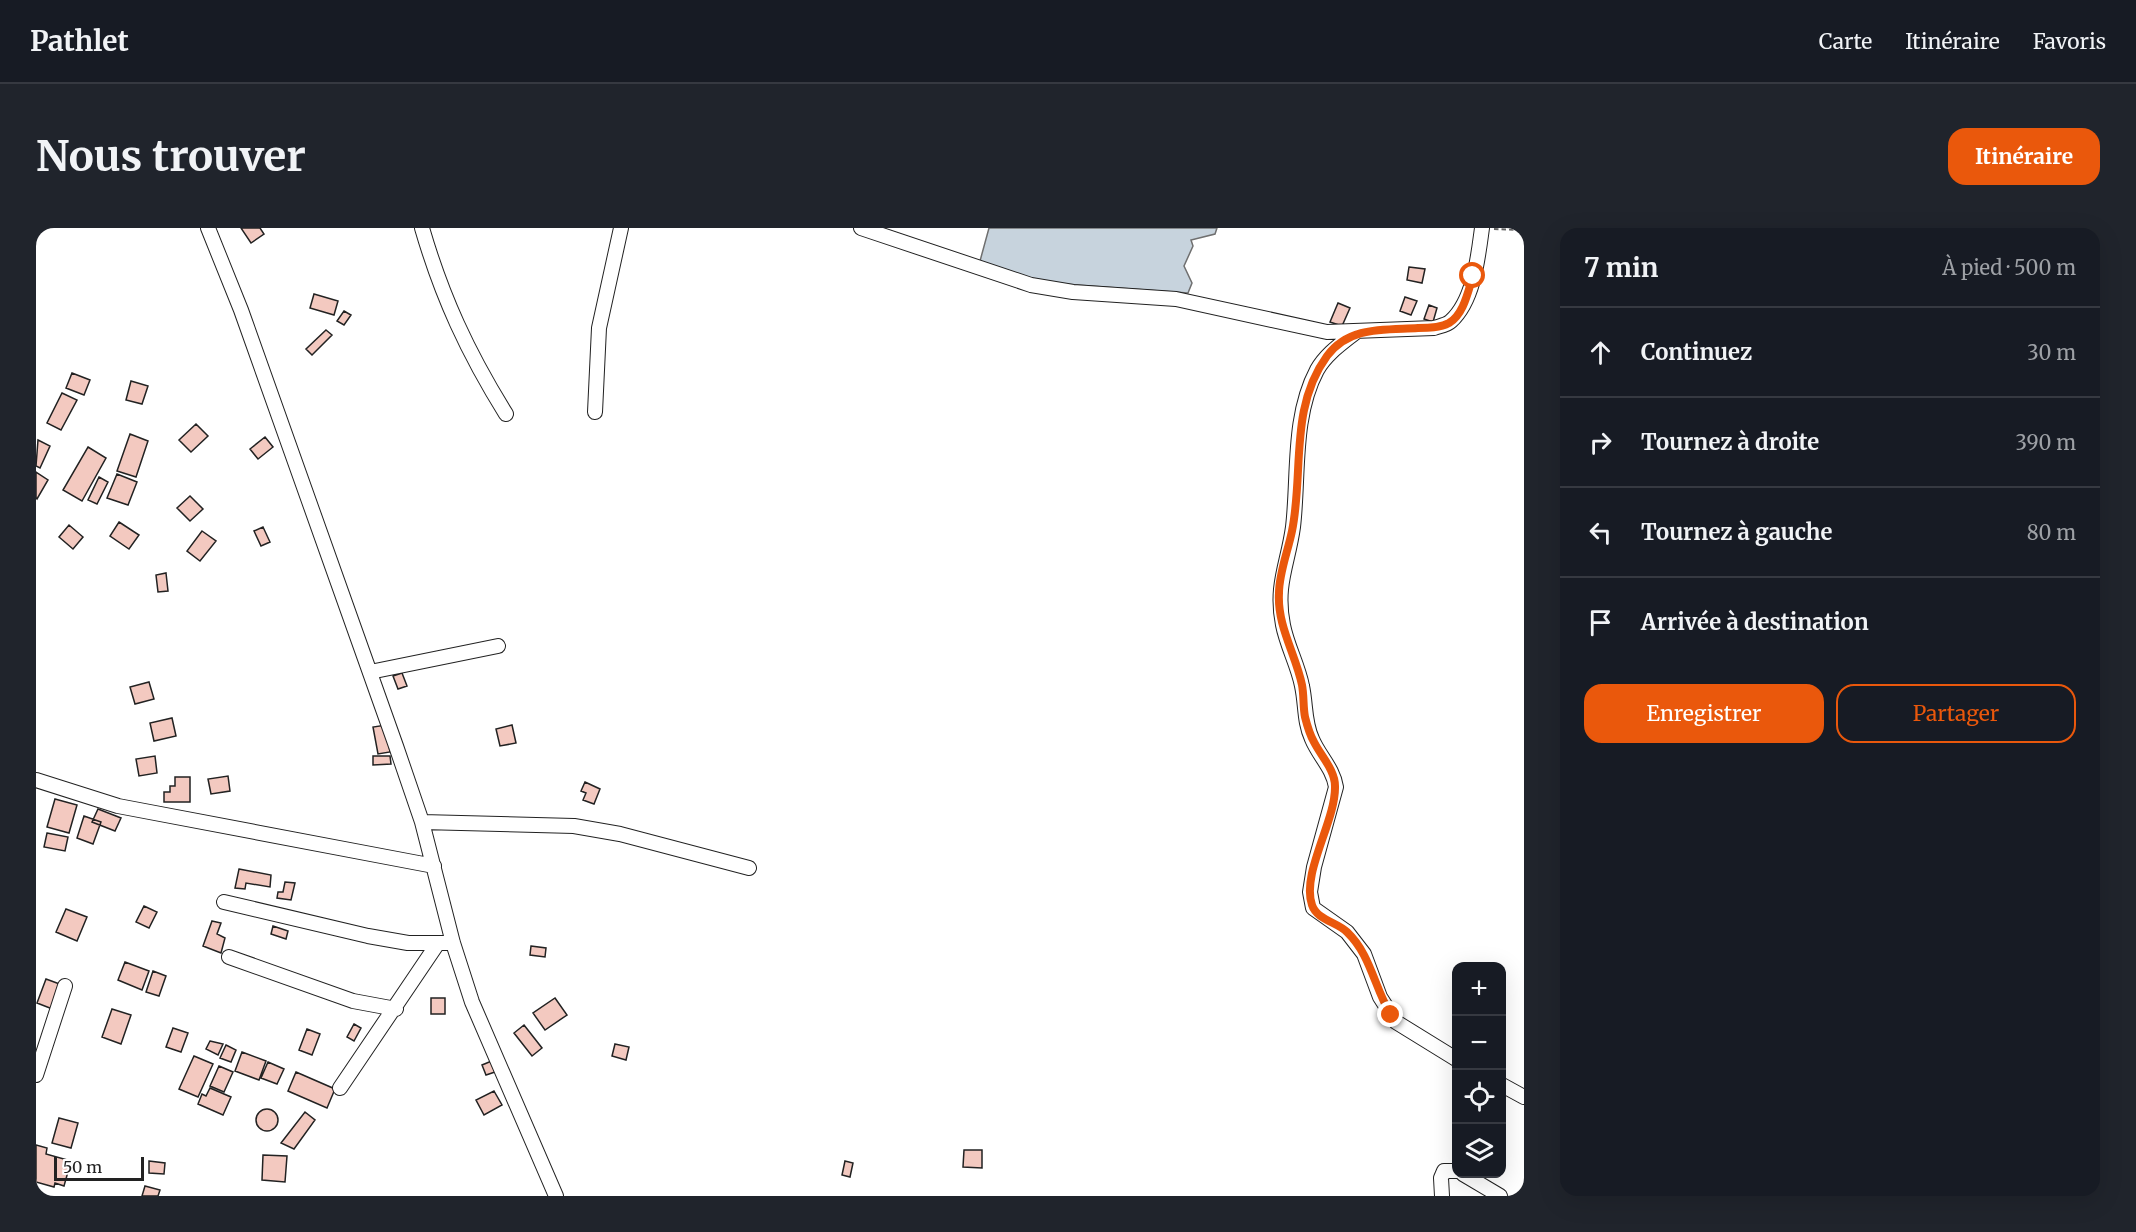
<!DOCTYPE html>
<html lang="fr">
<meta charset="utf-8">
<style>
:root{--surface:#171b24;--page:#20242c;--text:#f1f3f6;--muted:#9ea1a6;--line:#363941;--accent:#ea580c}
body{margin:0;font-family:Merriweather,serif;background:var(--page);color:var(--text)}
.controls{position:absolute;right:18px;bottom:18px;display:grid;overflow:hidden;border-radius:12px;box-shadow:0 6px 24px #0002}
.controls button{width:54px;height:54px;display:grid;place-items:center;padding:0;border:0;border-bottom:2px solid var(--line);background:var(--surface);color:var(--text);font:30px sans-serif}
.scale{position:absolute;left:18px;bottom:15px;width:90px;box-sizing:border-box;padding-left:6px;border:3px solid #222;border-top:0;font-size:16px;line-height:21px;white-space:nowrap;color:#222;-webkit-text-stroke:4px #fff;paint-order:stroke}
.stop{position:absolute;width:18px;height:18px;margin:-14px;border:4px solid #ea580c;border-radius:50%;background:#fff}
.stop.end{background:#ea580c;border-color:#fff;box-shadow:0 2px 6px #0008}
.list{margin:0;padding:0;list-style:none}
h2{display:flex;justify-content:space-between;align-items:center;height:78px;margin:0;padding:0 24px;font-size:26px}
h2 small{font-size:20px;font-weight:400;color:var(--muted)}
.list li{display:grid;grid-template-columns:39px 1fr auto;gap:18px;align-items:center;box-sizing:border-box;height:90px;padding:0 24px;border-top:2px solid var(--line)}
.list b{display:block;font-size:22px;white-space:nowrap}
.list em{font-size:20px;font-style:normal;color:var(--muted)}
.actions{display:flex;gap:12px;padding:18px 24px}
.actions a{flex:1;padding:14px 0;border:2px solid var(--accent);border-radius:18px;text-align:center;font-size:21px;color:var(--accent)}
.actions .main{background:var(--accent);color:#fff}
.icon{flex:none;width:33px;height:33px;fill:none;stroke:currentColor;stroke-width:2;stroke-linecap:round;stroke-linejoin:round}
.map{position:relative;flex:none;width:1488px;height:968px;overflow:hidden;border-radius:18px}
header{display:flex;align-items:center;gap:36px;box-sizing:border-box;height:84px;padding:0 30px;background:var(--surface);border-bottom:2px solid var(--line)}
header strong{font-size:28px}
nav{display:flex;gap:33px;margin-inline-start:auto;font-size:21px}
.intro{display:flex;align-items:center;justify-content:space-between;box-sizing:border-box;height:144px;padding:0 36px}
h1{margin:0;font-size:42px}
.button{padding:15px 27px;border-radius:18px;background:var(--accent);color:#fff;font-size:21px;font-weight:700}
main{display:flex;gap:36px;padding:0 36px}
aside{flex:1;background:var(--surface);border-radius:18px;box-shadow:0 6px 24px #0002}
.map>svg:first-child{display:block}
</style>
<header>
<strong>Pathlet</strong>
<nav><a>Carte</a><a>Itinéraire</a><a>Favoris</a></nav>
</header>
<div class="intro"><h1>Nous trouver</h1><a class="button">Itinéraire</a></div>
<main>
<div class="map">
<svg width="1488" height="968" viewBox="0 0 1488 968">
<rect width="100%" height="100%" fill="#fff"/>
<path fill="#c7d3dd" stroke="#6f6f6f" stroke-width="1.5" d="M953,0H1181L1179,6L1155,12L1157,18L1148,38L1156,55L1152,65L999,54L944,33Z"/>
<path fill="#f3c9c0" stroke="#222" stroke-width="1.5" d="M205,0H224L228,6L215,15Z
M1373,39L1389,41L1386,55L1371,52Z
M278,66L302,73L298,87L274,80Z
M1369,69L1381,73L1375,87L1364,83Z
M1302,75L1314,80L1306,98L1294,94Z
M1393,77L1401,80L1397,94L1388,91Z
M308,83L315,87L308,97L301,93Z
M290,102L296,107L276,127L270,121Z
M36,145L54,152L48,167L30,160Z
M95,153L112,158L106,176L90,172Z
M26,165L41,172L25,202L11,195Z
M160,196L172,208L155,224L143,212Z
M94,206L112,213L100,249L81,243Z
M229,209L237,219L222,231L214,221Z
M2,212L14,218L4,240L0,238Z
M52,219L70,230L46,273L27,262Z
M0,244L12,252L1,271L0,270Z
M81,246L101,254L92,277L71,270Z
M63,249L72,254L61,276L52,272Z
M154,268L167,281L154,293L141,280Z
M83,294L103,307L93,321L74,308Z
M33,297L47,309L37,321L23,309Z
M227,299L234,314L225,318L218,303Z
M166,303L180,313L164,333L151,323Z
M130,345L132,363L122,364L120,347Z
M366,445L371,458L362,461L357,448Z
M113,454L118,471L99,476L94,459Z
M136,490L140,508L118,513L114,495Z
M350,497L354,524L342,526L337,499Z
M476,497L480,515L464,518L460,501Z
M119,528L121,545L103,548L100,531Z
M337,528H354L355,536L337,537Z
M192,548L194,563L175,566L172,551Z
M139,549H154V574H128V564H134V558H139Z
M549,554L564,561L558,576L547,572L550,565L545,563Z
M19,571L41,577L33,605L11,599Z
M62,581L85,590L79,603L56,594Z
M48,588L65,594L57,616L41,610Z
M11,605L32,609L29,623L8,619Z
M203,641L235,647L234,659L210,655L209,661L199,660Z
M249,654L259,655L255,672L241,670L242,664H247Z
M108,678L121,684L113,700L100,694Z
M30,681L51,689L41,713L20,704Z
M176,693L185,695L181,706L189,710L185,725L167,718Z
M237,698L252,703L250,711L235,706Z
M495,718L510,720L509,729L494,727Z
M89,734L113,743L106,762L82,752Z
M117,743L130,748L123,768L110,764Z
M10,751L29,758L19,782L1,775Z
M395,770H409V786H395Z
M519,770L531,787L509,802L497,785Z
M76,781L95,787L85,816L66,809Z
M318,796L325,800L318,813L311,809Z
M488,797L506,820L496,828L478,805Z
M137,800L152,805L145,824L130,819Z
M271,801L284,806L276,827L263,822Z
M174,813L187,816L182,827L170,821Z
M579,816L593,819L590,832L576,828Z
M190,817L200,822L195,834L184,830Z
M206,824L230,833L223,852L199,843Z
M158,828L177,836L162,869L143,861Z
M458,832L462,843L450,847L446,837Z
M232,834L248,841L241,856L225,850Z
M183,838L197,844L188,864L174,858Z
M260,844L299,861L291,880L252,863Z
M174,860L195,869L187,887L162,876L166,866L170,868Z
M458,863L466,877L448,887L440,872Z
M220 892a11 11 0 1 1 22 0a11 11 0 1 1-22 0Z
M269,884L279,892L258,921L245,915Z
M23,890L42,895L35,920L16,915Z
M0,917L11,920L10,926L35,933L28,958L19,955L18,959L0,954Z
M928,922H946V940L927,939Z
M227,927L251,928L249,954L226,952Z
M113,933L129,935L128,946L113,945Z
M809,933L817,935L814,949L806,947Z
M109,958L124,962L122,968H106Z"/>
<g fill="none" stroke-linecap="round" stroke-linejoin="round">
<g stroke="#222" stroke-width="16">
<path id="minor" d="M172,0L205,82L360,518L386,594L417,715L436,774L520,968
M386,0C406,69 432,125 470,186
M825,0L995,57L1037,64L1140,71L1291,104L1398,100C1404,98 1411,97 1415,93C1438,72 1442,29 1446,0
M1320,104C1305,116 1290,126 1281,142C1256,189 1263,248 1257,299C1252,336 1239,357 1247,397C1251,418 1262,437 1266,458C1270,476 1268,494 1276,511C1283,528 1297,540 1300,559L1278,639L1274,664L1277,680L1311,704L1328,726L1344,769L1360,794L1420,831
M559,184L563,100L585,0
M334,444L462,418
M0,552L82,578L398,638
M386,594L538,598L584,606L713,640
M188,674L332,708L372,715H417
M193,729L317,773L360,781
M0,847L29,758
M1466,857L1488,869
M304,860L402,715
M1427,946L1464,968
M1406,968L1405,950L1408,943H1420"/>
</g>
<path stroke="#646464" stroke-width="2" stroke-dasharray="4.5 3" stroke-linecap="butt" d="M1458,1L1488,2"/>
<use href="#minor" stroke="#fff" stroke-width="14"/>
</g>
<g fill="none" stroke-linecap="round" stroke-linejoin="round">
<path stroke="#ea580c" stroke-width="8" d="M1355,787C1338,759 1335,727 1311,704C1301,694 1281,692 1276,677C1265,645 1300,593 1299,558C1299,542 1285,528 1278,514C1274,507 1271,497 1269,489C1267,479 1268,467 1266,457C1260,427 1241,398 1243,365C1243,345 1252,323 1256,303C1268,245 1253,180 1291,128C1313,98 1348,102 1382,100C1392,100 1404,100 1413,95C1428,86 1432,63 1437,48"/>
</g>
</svg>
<div class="controls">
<button>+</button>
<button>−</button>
<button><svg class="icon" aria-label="locate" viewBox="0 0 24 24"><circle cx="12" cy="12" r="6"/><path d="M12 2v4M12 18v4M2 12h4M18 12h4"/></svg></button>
<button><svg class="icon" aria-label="layers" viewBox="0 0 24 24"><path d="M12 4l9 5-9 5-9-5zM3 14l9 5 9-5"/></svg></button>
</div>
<div class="scale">50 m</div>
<div class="stop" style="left:1437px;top:48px"></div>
<div class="stop end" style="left:1355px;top:787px"></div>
</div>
<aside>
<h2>7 min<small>À pied · 500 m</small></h2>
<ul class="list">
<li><svg class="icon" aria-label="ahead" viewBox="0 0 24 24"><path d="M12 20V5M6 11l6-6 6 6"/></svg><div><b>Continuez</b></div><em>30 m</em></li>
<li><svg class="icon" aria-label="right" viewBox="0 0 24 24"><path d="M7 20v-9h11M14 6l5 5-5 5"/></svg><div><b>Tournez à droite</b></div><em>390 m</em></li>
<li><svg class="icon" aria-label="left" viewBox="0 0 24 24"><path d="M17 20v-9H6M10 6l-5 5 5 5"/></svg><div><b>Tournez à gauche</b></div><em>80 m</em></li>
<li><svg class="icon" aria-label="arrive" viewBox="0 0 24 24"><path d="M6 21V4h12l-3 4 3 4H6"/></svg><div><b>Arrivée à destination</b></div></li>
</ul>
<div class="actions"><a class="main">Enregistrer</a><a>Partager</a></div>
</aside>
</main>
